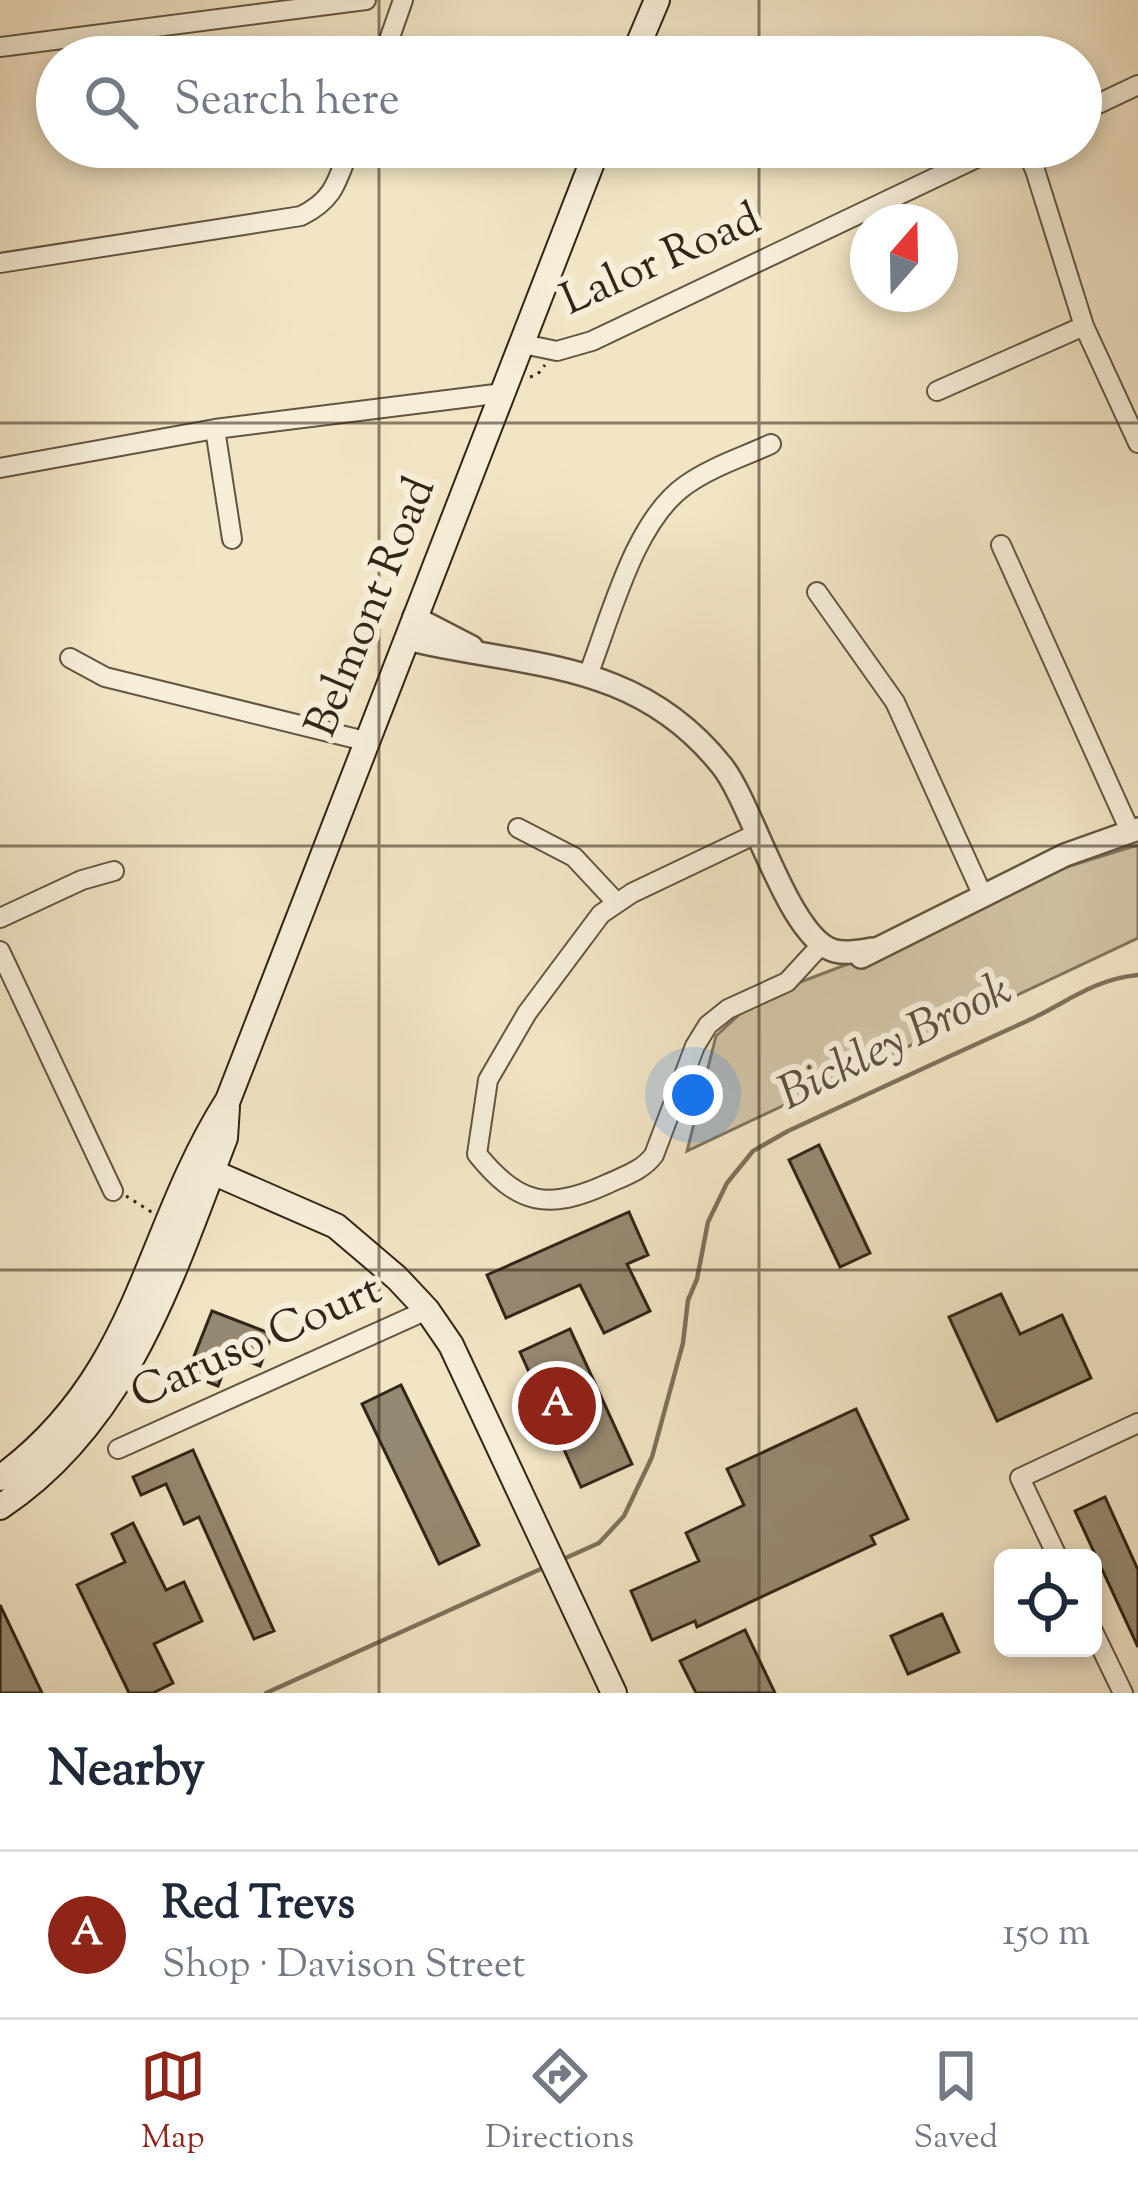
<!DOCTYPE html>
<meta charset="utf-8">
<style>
:root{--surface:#fff;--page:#f6f6f7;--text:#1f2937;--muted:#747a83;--line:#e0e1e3;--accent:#8f2418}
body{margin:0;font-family:"Sorts Mill Goudy",serif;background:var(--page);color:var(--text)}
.controls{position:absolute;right:36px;bottom:36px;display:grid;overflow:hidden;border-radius:18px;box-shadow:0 6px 18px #0003}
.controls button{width:108px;height:108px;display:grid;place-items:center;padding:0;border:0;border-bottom:3px solid var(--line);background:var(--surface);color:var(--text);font:60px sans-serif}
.compass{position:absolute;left:850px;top:204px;width:108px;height:108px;border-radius:50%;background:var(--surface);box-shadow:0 6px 18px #0003;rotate:20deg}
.you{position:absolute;left:693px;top:1095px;width:42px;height:42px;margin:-30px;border:9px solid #fff;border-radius:50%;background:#1a73e8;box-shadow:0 0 0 18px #1a73e833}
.badge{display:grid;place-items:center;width:78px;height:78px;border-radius:50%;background:var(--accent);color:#fff;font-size:39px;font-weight:700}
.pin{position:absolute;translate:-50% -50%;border:6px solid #fff;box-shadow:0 3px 12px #0006}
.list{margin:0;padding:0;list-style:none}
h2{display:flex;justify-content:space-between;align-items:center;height:156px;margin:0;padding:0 48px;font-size:51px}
h2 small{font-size:39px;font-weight:400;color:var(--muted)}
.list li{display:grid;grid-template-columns:78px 1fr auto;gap:36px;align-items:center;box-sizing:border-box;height:168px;padding:0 48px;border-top:3px solid var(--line)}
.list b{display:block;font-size:45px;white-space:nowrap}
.list p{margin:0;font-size:39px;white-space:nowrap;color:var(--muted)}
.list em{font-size:39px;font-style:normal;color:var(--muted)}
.icon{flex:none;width:66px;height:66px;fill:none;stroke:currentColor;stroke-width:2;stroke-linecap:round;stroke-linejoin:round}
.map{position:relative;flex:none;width:1138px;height:1693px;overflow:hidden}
.search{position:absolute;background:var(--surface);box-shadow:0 6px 18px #0003;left:36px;right:36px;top:36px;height:132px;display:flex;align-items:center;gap:30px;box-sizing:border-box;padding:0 42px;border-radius:66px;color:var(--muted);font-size:45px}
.sheet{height:324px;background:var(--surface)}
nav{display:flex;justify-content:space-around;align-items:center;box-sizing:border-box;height:168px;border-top:3px solid var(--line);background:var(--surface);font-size:33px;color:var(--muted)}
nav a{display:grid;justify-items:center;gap:6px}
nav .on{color:var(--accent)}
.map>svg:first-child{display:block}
</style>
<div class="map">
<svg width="1138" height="1693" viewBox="0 0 1138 1693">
<rect width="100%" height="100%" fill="#f2e5c5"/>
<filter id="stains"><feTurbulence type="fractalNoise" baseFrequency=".00167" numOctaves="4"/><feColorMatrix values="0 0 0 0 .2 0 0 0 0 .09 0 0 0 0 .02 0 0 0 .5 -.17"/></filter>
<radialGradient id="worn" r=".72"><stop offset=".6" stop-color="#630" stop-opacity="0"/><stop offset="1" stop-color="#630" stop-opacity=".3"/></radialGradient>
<path fill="#d2c4a7" stroke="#82745f" stroke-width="3" d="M1138,845V938L687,1151L716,1036L756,999L924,935L1060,869Z"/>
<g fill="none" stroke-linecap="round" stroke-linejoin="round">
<path stroke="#7f715c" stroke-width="4.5" d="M559,1561L599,1543L624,1516L652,1457L683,1343L688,1300L697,1279L708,1222L727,1183L753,1151L788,1131C868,1094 947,1057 1027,1021C1066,1003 1094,979 1138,975
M266,1693L543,1568"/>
</g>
<path fill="#968971" stroke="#332517" stroke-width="3" d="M819,1145L870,1253L840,1267L789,1160Z
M629,1212L648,1255L627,1264L650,1311L604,1333L580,1285L506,1318L487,1275Z
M1001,1294L1020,1334L1062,1315L1091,1378L997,1421L949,1317Z
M212,1311L272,1334L260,1366L230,1354L218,1386L187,1374Z
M570,1329L632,1464L581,1487L520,1352Z
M401,1385L479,1545L439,1564L362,1404Z
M856,1409L908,1519L871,1536L875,1544L697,1627L695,1621L652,1640L631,1591L699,1561L686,1533L744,1505L727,1469Z
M193,1450L274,1631L254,1639L199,1517L184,1524L166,1484L141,1495L133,1477Z
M1105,1497L1138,1570V1647L1075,1511Z
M133,1523L166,1590L184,1582L202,1621L154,1644L173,1683L153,1693H129L77,1585L125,1562L112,1534Z
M0,1605L42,1693H0Z
M942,1614L959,1652L908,1674L891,1636Z
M745,1630L775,1693H696L680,1661Z"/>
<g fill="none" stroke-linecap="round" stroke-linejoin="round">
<g stroke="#635542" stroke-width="22">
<path id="minor" d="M0,47L366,0
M383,57L403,0
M1081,112L1138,85
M1019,153L1031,161L1035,170L1084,326L1138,443
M0,263L301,216C335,199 337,181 350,147
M523,344L557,351L592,341L987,153H1019L1026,147
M937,391L1084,326
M215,429L232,539
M0,468L215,429L503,393
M1001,545L1130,831
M817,592L895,702L983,896
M70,658L105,677L365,741
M588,675C611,617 634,521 686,485C711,467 743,457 771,444
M518,828L574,857L616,902
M758,833L632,893L601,914L527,1013L488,1080L477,1154C518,1205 548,1211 607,1184C624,1176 642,1171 654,1155L695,1046L708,1025L728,1009L787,982L821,945
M0,918L82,880L114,871
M0,951L113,1191
M118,1449L427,1310
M1058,1558L1020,1478L1138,1423
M1093,1631L1123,1693"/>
</g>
<g stroke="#635542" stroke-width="26">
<path id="tertiary" d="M414,617L472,647
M407,639C528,668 637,659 722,766C753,805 789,940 835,951C847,954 860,951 872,949
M861,957L1065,855L1138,829"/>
</g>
<g stroke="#332517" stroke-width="28">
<path id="secondary" d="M633,57L657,0
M194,1164L336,1226L397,1278L427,1310L451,1345L614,1693
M0,1478C141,1375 144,1232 228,1100L598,147
M0,1507C128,1422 172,1275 225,1138L227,1107"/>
</g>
<path stroke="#332517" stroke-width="3" stroke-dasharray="3 6" stroke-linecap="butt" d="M530,377L537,375L545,365
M126,1196L153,1213"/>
<use href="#minor" stroke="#f7eed9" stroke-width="18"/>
<use href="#tertiary" stroke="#f7eed9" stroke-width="21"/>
<use href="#secondary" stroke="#f7eed9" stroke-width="24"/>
</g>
<path fill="none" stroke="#332517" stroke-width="3" stroke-opacity="0.55" d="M379,0V57M759,0V57M379,147V1693M759,147V1693M0,423H1138M0,846H1138M0,1270H1138"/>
<g text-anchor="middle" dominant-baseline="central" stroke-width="12" stroke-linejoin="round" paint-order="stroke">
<g font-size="45" fill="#332517" stroke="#f7eed9">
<text transform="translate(662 262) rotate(-24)">Lalor Road</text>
<text transform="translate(373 608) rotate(-68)">Belmont Road</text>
<text transform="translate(257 1344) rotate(-24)">Caruso Court</text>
</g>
<g font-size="48" font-style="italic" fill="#5f513f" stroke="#f7eed9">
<text transform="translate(896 1044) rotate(-26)">Bickley Brook</text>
</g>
</g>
<rect width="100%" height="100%" filter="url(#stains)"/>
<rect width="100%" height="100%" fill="url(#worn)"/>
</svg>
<div class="controls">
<button><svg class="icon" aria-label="locate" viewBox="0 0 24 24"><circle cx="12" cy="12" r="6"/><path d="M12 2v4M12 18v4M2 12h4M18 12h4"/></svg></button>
</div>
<svg class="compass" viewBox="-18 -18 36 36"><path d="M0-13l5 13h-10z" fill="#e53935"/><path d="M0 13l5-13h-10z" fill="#747a83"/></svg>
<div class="you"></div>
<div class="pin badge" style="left:557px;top:1406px">A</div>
<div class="search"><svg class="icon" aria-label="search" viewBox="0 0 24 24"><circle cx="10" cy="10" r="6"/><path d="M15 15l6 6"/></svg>Search here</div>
</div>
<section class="sheet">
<h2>Nearby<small></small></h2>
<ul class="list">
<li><span class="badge">A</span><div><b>Red Trevs</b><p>Shop · Davison Street</p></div><em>150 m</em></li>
</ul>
</section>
<nav>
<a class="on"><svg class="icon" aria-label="map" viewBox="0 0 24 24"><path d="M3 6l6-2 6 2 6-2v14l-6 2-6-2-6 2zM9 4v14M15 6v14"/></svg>Map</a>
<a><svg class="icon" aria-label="directions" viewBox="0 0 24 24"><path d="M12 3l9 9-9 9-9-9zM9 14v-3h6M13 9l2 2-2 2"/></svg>Directions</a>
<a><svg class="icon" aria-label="saved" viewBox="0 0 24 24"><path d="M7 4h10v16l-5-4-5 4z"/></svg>Saved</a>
</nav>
